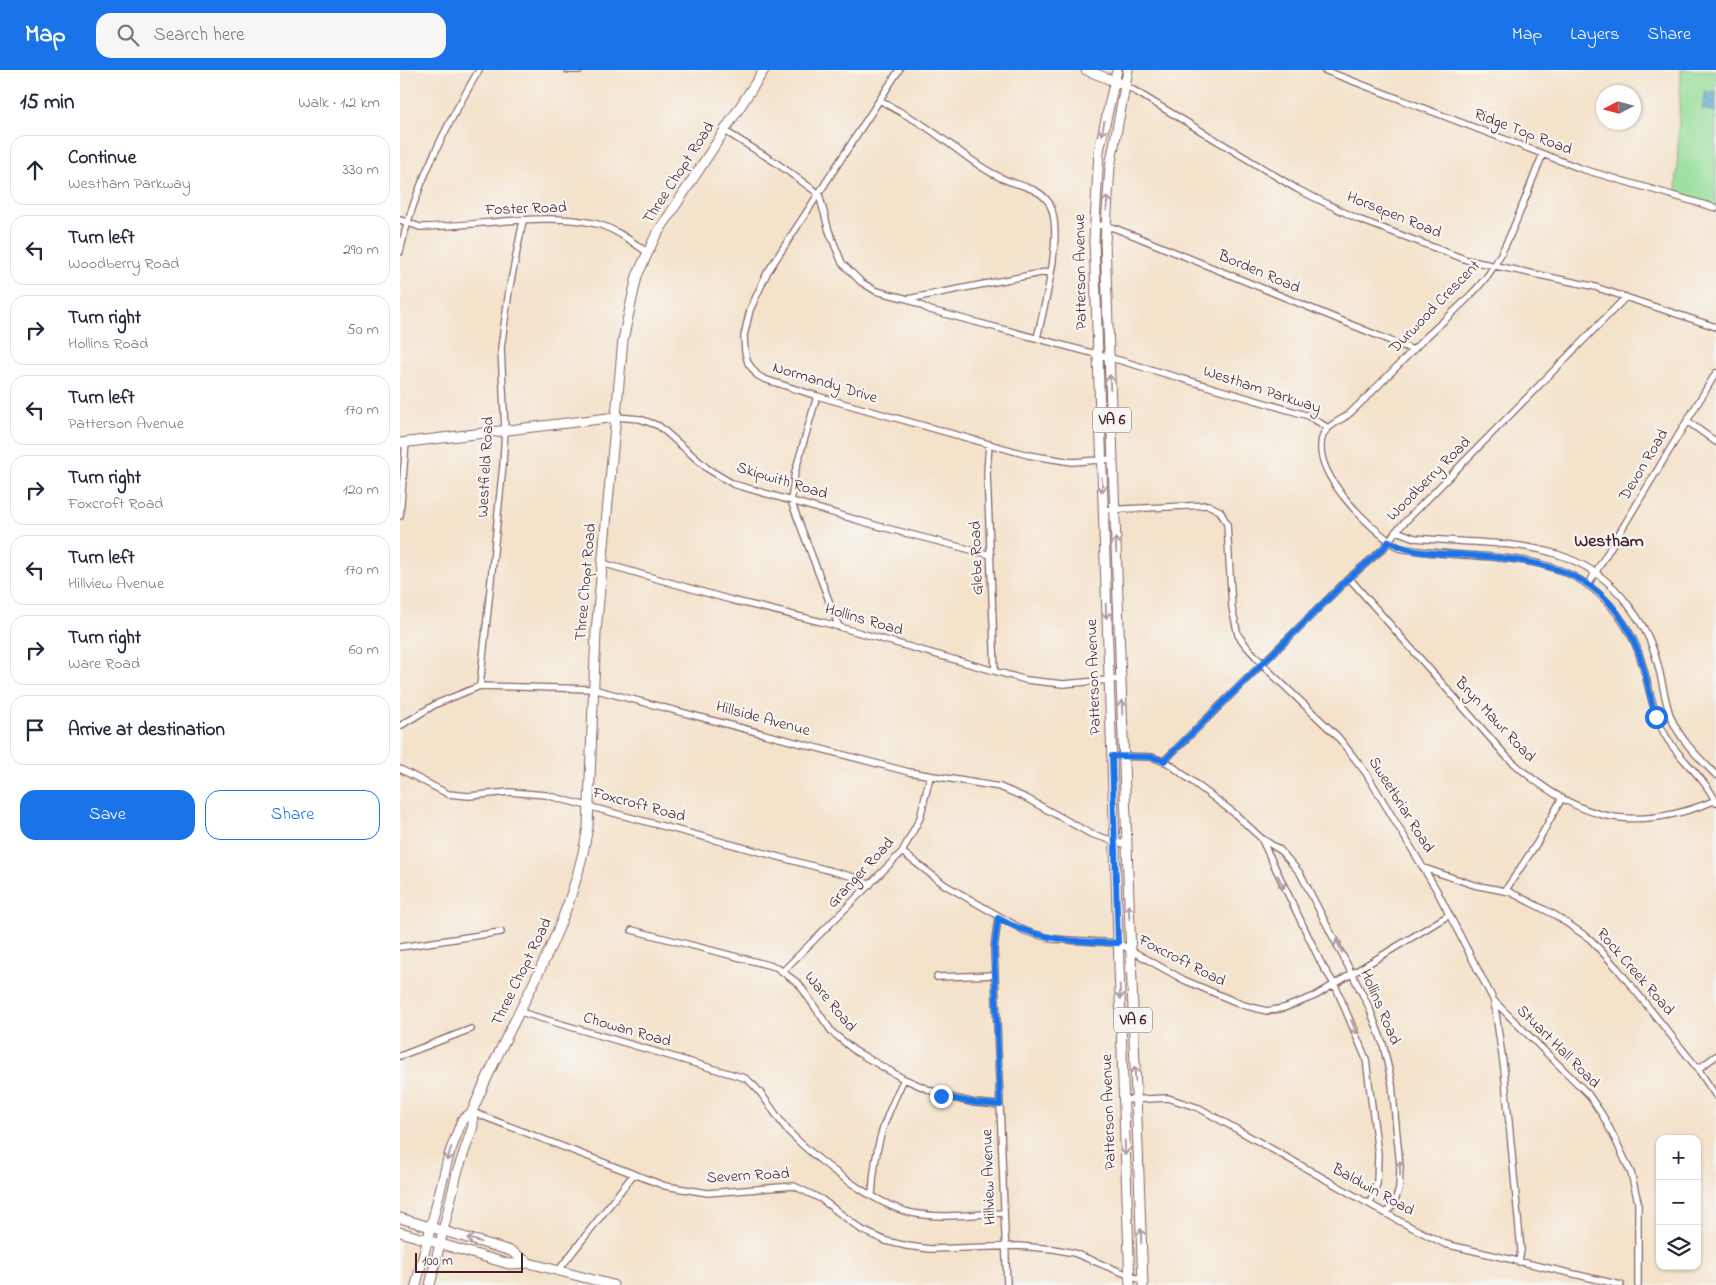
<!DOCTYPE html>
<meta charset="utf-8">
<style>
:root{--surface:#fff;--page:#f6f6f7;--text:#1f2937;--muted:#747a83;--line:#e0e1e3;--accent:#1a73e8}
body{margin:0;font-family:"Indie Flower",sans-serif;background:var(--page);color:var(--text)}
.controls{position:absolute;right:15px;bottom:15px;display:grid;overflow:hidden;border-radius:10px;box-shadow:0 1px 4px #0004}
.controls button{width:45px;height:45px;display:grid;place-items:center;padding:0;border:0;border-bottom:1px solid var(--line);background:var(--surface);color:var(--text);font:25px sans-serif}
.compass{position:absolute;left:1196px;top:15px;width:45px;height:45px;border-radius:50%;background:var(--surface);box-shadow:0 1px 4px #0004;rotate:264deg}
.scale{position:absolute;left:15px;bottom:12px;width:108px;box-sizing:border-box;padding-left:5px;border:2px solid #4a1f2b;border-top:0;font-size:14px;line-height:18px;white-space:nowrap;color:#4a1f2b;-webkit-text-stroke:4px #f6f6f2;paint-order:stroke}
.stop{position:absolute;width:15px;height:15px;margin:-11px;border:4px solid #1a73e8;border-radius:50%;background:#fff}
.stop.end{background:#1a73e8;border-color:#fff;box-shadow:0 1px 5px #0008}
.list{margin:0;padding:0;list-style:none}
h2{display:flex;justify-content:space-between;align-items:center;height:65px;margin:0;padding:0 20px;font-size:21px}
h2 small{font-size:16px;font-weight:400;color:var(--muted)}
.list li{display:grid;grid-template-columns:32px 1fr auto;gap:15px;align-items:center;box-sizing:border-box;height:70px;margin:0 10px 10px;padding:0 10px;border:1px solid var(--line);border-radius:15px}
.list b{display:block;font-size:19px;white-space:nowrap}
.list p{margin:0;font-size:16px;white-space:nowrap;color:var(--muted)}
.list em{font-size:16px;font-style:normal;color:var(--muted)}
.actions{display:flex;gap:10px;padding:15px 20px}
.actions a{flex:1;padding:11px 0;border:1px solid var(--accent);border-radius:15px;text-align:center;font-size:18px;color:var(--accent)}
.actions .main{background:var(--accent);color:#fff}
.icon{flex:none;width:28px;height:28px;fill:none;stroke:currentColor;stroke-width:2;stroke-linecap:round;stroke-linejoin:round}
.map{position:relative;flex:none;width:1316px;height:1215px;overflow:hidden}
header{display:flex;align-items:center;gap:30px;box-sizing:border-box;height:70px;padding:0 25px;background:var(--accent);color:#fff}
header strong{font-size:24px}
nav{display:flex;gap:28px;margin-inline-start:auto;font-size:18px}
.search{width:350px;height:45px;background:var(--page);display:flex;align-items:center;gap:12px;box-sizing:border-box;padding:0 18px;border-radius:15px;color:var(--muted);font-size:19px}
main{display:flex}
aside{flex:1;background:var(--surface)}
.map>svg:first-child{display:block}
</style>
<header>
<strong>Map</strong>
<div class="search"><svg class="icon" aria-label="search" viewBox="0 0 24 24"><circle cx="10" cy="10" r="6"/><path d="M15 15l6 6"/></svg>Search here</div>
<nav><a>Map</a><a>Layers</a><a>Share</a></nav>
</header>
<main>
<aside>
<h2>15 min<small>Walk · 1.2 km</small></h2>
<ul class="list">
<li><svg class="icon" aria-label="ahead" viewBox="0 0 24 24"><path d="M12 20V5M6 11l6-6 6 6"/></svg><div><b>Continue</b><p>Westham Parkway</p></div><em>330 m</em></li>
<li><svg class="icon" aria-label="left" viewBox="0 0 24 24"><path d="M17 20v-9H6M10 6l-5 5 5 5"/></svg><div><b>Turn left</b><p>Woodberry Road</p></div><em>290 m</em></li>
<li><svg class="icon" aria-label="right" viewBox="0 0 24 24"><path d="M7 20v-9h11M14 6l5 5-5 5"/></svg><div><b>Turn right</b><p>Hollins Road</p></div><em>50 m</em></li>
<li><svg class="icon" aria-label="left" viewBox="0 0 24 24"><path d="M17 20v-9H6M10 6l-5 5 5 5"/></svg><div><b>Turn left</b><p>Patterson Avenue</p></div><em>170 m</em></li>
<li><svg class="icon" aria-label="right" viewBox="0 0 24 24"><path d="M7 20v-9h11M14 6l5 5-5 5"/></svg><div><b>Turn right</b><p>Foxcroft Road</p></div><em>120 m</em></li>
<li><svg class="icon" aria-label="left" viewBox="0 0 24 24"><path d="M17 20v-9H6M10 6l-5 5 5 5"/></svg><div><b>Turn left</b><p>Hillview Avenue</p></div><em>170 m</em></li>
<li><svg class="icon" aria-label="right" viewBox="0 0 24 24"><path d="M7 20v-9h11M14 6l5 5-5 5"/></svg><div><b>Turn right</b><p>Ware Road</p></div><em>60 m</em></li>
<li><svg class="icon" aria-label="arrive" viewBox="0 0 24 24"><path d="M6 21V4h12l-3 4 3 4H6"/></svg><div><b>Arrive at destination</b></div></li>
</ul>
<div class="actions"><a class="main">Save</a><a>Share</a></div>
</aside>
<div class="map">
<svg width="1316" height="1215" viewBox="0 0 1316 1215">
<defs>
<pattern id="water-waves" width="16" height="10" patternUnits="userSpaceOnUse" patternTransform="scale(1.25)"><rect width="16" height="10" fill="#54a3ce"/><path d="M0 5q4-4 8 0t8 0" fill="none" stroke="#4884a7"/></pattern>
</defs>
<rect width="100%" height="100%" fill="#f6f6f2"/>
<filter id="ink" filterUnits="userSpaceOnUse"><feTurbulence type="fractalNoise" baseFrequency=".02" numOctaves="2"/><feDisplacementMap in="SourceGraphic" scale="10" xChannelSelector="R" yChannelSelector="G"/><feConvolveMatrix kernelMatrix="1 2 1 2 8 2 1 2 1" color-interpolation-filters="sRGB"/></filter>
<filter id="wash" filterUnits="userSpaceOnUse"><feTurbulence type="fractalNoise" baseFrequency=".0096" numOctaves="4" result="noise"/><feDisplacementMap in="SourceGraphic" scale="20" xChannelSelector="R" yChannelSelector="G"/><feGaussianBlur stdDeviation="1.12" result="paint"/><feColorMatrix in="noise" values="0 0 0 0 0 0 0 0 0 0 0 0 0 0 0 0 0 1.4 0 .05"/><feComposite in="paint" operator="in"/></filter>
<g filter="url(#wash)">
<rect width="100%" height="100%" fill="#f4e2ca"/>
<path fill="#94dd98" stroke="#6f7e62" d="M1281,0H1316V138L1276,126Z"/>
<path fill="url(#water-waves)" stroke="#4f617c" d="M1306,21L1316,23V42L1302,39Z"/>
</g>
<g filter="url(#ink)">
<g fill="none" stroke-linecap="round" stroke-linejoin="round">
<g stroke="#866363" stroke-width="8">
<path id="minor" d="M168,0H180
M499,0L367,203L350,240L344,266L345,282L348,293L357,305L364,309L417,326L628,385L672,392L713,389
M924,0L1182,99L1316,138
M725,15L897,119L958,149L1067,190L1192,216L1316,257
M480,30C495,40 512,47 526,57C552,74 577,98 606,110C620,116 640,118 649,133C665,161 644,237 637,268
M325,61L375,92L419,124L429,161L442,193L461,212L476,221L508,229L651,201
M1143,84C1127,121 1111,173 1088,205C1070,229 1046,248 1024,269C999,294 975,320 949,344C942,350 927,355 923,365C909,403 971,459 999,478C1091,495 1181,468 1233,569C1247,597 1248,630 1262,659C1275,687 1303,704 1316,732
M0,150L20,157C74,157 147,141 197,154C216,159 232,172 247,182
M694,154L714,158L735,166L1013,280
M0,182C14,118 46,56 79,0
M508,229L530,240L722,291L909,346L928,358
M417,326L395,402L391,431L439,557
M217,347L240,349L259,356L308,399L333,414L478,456L591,485
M1287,351L1316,372
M589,374L587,403L595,601
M703,440L808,435L820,441L827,454L832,538L838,565L847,577L872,604L938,667L966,703L1036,819L1094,931L1104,999L1121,1180L1119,1192
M0,446L6,372
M996,461L1015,468C1093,476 1178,464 1229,536C1239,549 1248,563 1253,579C1261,600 1263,624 1270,645C1279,669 1298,687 1316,705
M202,493L331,530L422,552L626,610L663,614L721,609
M949,508L1107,687C1174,749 1231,766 1316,730
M1188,515L1316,303
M80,616L103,395L105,360L101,278L109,221L123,151
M0,656L36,634L80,616L193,619L509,702L600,717L626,728L691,764L727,775
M712,686L752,687L768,693L834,743L861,768L880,780L900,803L969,937L983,974L992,1014L1000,1097L999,1119L994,1134L986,1143
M764,691L949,508L983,479L996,461L1226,227
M0,699L48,724L69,726L109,722L146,725L454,807L470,815
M861,768L922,895L935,915L966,989L978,1084L977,1114L970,1133
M502,782L545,815L625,861L652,869L718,873L784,910L843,935L867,941L884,938L915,926L1049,845
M1024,798L1074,815L1110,822L1155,845L1190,869L1217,898L1298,999L1316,1026
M1105,821L1137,773L1162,728
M598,848L594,879L607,1215
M232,860L376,897L399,914L432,962L455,981L502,1008L541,1025L575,1033L600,1035
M0,877L101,862
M383,901L502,782L520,748L530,707
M537,907L595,905
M1094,931L1188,1024L1203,1046L1216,1071L1231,1103L1238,1132V1215
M120,942L345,1008C363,1020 375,1047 391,1064C418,1091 475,1135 512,1143C541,1149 575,1144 604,1143
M0,986L71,959
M1298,999L1316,986
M724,1030L768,1028L799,1038L1003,1153L1045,1174L1221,1215
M72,1042L265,1116L308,1123L394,1116L421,1129L462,1160L486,1171L507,1176L530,1179L618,1176L654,1179L674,1183L743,1211
M472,1125C475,1075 482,1054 504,1009
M158,1201L233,1105"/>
</g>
<g stroke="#866363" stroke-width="11">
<path id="secondary" d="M0,373L217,347
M0,1148L111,1181L129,1193L213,1215
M0,1162L109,1194L129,1193
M16,1215L49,1085L62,1050L72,1042
M30,1215L57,1103L73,1056L72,1042C112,943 171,865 188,757L196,562L223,270L237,206L255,167L364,0"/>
</g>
<g stroke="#866363" stroke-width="11">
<path id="primary" d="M686,0L719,13
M717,0L699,81L694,170L730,1215
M728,0L710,97L705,172L743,1215"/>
</g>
<use href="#minor" stroke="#fff" stroke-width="5.5"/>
<use href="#secondary" stroke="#fff" stroke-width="9"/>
<use href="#primary" stroke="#fff" stroke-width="9"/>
</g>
<defs><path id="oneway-shaft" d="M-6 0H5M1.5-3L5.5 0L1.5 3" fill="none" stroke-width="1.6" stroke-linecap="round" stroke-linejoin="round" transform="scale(1.25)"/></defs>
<g stroke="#ae9aa0">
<use href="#oneway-shaft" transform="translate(703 58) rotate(101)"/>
<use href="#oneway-shaft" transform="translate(707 133) rotate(-86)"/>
<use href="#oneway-shaft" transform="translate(710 312) rotate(-92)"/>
<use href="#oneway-shaft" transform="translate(702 415) rotate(88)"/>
<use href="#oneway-shaft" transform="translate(716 475) rotate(-92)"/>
<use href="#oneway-shaft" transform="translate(706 541) rotate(88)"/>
<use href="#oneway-shaft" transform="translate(722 637) rotate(-92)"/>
<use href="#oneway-shaft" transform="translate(881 812) rotate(63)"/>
<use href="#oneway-shaft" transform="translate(729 842) rotate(-93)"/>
<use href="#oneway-shaft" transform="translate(939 876) rotate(-116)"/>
<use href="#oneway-shaft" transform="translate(720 922) rotate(88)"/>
<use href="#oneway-shaft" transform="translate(954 957) rotate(67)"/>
<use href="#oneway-shaft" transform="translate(735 1004) rotate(-92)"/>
<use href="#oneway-shaft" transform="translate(725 1078) rotate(88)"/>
<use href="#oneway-shaft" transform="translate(49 1084) rotate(108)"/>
<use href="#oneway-shaft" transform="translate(1000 1098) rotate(-90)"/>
<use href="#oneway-shaft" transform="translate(741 1166) rotate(-92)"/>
<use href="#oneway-shaft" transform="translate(74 1170) rotate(-164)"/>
</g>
</g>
<g fill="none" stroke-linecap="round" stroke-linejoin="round" filter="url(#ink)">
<path stroke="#1a73e8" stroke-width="6" d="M541,1026L575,1033L600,1035L594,879L598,848C636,870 675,872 718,873L712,686L752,687L764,691L949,508L983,479L989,471C1011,485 1040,483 1066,485C1145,491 1205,498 1238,581C1246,602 1249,625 1256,647"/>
</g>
<g text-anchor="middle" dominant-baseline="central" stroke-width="4.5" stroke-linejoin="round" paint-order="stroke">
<g fill="#f6f6f2" stroke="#7e6067" stroke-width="1">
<rect x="693" y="337.5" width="38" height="25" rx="4"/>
<rect x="714" y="937.5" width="38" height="25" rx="4"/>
</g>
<g font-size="15" font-weight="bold" fill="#4a1f2b">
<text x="712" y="350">VA 6</text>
<text x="733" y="950">VA 6</text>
</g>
<g font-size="16" fill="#4a1f2b" stroke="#f6f6f2">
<text transform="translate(1123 62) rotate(21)">Ridge Top Road</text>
<text transform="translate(279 103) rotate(-57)">Three Chopt Road</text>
<text transform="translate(126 139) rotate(-2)">Foster Road</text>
<text transform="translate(994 145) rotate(22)">Horsepen Road</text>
<text transform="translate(681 202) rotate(-91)">Patterson Avenue</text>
<text transform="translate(859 202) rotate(23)">Borden Road</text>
<text transform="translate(1035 237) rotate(-46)">Durwood Crescent</text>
<text transform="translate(425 313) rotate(17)">Normandy Drive</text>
<text transform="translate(862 320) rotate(18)">Westham Parkway</text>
<text transform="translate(1244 395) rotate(-59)">Devon Road</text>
<text transform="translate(86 397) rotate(-87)">Westfield Road</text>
<text transform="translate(1029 409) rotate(-45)">Woodberry Road</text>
<text transform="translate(382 411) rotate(17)">Skipwith Road</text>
<text transform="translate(577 488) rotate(-92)">Glebe Road</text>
<text transform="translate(186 512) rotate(-85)">Three Chopt Road</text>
<text transform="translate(464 550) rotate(16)">Hollins Road</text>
<text transform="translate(694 607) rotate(-92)">Patterson Avenue</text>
<text transform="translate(363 649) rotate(15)">Hillside Avenue</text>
<text transform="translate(1095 650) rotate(47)">Bryn Mawr Road</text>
<text transform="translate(239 735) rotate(15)">Foxcroft Road</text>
<text transform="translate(1001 735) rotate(58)">Sweetbriar Road</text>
<text transform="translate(461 803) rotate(-47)">Granger Road</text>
<text transform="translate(782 891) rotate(27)">Foxcroft Road</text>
<text transform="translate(122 902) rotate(-64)">Three Chopt Road</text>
<text transform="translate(1235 902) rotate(49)">Rock Creek Road</text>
<text transform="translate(430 932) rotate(51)">Ware Road</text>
<text transform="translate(980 937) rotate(67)">Hollins Road</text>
<text transform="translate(227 960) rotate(16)">Chowan Road</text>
<text transform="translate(1158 977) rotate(45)">Stuart Hall Road</text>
<text transform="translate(709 1042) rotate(-92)">Patterson Avenue</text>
<text transform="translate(348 1106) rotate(-3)">Severn Road</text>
<text transform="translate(589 1107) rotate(-92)">Hillview Avenue</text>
<text transform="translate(973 1120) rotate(29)">Baldwin Road</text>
</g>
<g font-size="18" font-weight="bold" fill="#4a1f2b" stroke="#f6f6f2">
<text x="1209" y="472">Westham</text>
</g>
</g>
</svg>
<div class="controls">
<button>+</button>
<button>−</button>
<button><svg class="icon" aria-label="layers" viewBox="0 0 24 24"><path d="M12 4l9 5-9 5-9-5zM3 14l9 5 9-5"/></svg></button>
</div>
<svg class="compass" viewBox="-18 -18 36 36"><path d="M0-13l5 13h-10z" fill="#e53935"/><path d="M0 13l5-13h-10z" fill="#747a83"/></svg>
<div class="scale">100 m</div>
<div class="stop" style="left:1256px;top:647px"></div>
<div class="stop end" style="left:541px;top:1026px"></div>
</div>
</main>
